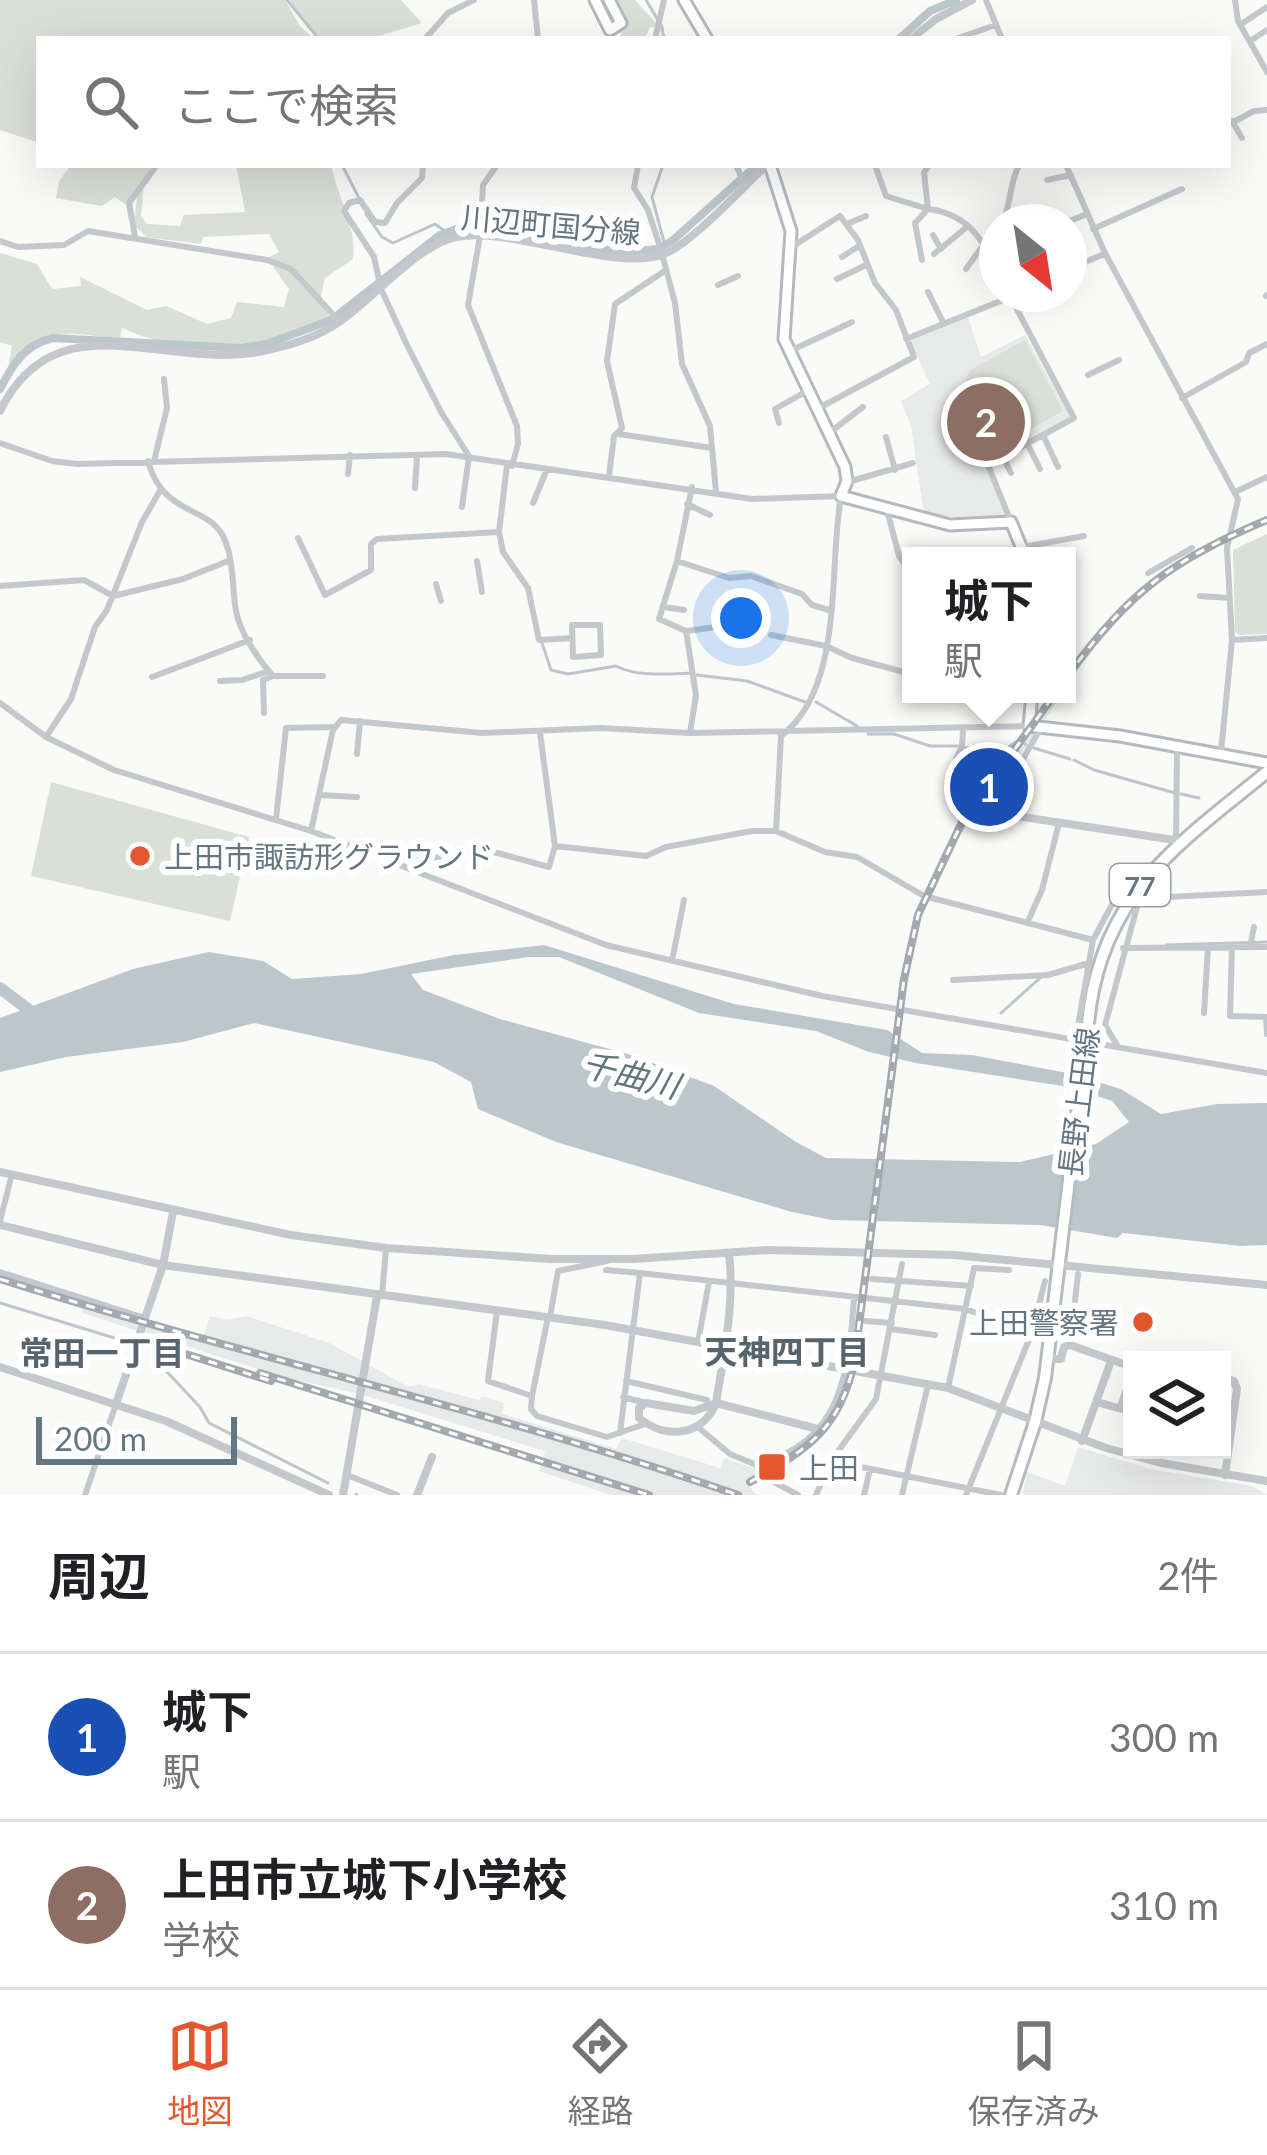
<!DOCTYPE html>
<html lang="ja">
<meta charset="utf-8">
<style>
:root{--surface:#fff;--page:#f2f2f2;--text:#202124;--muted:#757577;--line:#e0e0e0;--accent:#e4572e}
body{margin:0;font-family:Lato,"Noto Sans JP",sans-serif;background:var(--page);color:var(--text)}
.controls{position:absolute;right:36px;bottom:36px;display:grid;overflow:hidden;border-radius:0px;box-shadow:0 12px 48px #0002}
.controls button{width:108px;height:108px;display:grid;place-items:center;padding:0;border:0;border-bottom:3px solid var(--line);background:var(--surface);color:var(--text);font:60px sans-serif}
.compass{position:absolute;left:979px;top:204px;width:108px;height:108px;border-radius:50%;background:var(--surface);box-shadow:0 12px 48px #0002;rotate:150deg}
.scale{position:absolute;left:36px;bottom:30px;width:201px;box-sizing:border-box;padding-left:12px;border:6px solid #657683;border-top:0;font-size:33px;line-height:42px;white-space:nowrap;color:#657683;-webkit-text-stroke:9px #fff;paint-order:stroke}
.you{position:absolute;left:741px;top:618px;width:42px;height:42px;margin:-30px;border:9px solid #fff;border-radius:50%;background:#1a73e8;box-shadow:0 0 0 18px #1a73e833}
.badge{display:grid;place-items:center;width:78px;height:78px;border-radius:50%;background:var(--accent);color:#fff;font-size:39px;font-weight:700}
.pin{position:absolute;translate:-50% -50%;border:6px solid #fff;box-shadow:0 3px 12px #0006}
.popup{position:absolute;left:902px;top:547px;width:174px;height:156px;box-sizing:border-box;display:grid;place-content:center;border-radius:0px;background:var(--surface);filter:drop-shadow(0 3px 9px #0005);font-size:39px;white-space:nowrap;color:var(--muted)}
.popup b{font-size:45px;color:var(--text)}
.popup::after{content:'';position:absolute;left:50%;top:100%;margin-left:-24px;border:24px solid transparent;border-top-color:var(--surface)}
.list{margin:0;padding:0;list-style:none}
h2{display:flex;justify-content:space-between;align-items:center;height:156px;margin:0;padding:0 48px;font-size:51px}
h2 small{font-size:39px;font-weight:400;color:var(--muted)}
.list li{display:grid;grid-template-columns:78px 1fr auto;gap:36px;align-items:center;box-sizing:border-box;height:168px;padding:0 48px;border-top:3px solid var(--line)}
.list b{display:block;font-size:45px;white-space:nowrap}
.list p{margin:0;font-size:39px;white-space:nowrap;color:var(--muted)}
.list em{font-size:39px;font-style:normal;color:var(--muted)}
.icon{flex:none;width:66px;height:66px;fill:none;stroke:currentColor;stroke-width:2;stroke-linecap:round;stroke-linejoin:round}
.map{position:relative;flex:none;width:1267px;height:1495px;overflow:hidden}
.search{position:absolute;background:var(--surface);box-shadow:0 12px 48px #0002;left:36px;right:36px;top:36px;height:132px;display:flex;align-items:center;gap:30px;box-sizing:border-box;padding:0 42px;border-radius:0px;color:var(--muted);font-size:45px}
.sheet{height:492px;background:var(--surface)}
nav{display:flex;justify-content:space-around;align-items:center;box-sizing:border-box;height:168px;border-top:3px solid var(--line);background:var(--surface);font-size:33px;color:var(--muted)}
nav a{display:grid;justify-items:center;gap:6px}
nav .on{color:var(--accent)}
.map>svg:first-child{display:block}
</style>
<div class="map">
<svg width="1267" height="1495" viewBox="0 0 1267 1495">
<rect width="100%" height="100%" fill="#fafaf8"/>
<path fill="#e8e9e9" d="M968,317L981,357L1025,335L1071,418L985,464L1005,516L973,520L924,513L911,426L901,401L930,384L910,341Z
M1052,694H1063L983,807L987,817L969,822L947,855L920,915L904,1006L897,1005L915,914L942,853L970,801Z
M86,1300L203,1337L210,1316L227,1320L246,1316L329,1343L408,1387L419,1384L479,1400L482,1396L504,1403L502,1414L616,1449L622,1438L720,1468L724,1458L755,1469L790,1454L794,1461L749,1486L757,1495H611L539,1471L545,1451L359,1394L283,1377L82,1313Z
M1078,1447L1151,1469L1252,1486L1267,1495H1022L1027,1472L1065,1486Z"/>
<path fill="#dadfd7" d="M0,0H285L300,26L314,39H39V143L0,130Z
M290,0H401L422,23L369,39H322L298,15Z
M597,0H635L656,23L655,27H650L645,39H620L621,33L608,23Z
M71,165H153L126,205L115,197L102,206L56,198L59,181Z
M236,165H331C338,198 357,227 353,259L325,278L321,295L330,318C271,354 184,357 122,328L120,339C70,333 41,323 8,369L12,346L0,342V253L37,264L52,289L81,286L80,277L147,310L166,306L207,324L231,318L237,302L284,307L289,289L267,258L279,252L269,234L203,237L201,244L146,237L134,224L137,198L144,185L141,216L147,224L180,226L184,215L245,212Z
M1025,340L1063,411L1006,443L1001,435L995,437L965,384L970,370Z
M1267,534V634L1240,635L1235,632L1233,550Z
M51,782L249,837L230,921L31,876Z"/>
<path fill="#bbc7cb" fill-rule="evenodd" d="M544,945L734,1004L887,1030L922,1053L972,1055L1067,1073L1121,1089L1161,1114L1217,1104L1267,1103V1245L1240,1246L1123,1233L1117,1238L1040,1225L832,1220L792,1212L556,1142L478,1109L471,1082L434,1062L254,1023L183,1042L66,1057L0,1072V1018L133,969L209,952L263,961L292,979L361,974L454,955ZM529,957H559L699,1013L816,1031L869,1052L916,1063L1069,1087L1112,1101L1129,1122L1096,1144L1020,1162L826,1158L796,1142L714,1086L628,1054L500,1019L423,990L411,974Z"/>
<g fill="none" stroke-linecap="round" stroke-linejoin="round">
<path stroke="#bbc7cb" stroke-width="3" d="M287,0L319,39
M646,0L662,27L664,39
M342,165L358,196
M663,165L652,197L665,246
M366,214L382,237L393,243L435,224L446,232
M542,643L551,670L568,674L616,666C637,677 667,674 692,673
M697,675L747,681L805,702
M816,702L857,726
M868,734H894L930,746H958
M1024,743L1026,745
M966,748H1007L1019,740
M1034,748L1070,759
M1074,760L1094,770L1175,793
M1181,794L1199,798
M1166,945L1267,942
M1001,1013L1040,978
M0,1303L131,1343
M152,1356L200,1407L209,1423L328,1483
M356,1494L357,1495"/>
<path stroke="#bbc7cb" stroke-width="8" d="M899,39L930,11L956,0
M339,314L440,235L459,228L626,252L657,249L672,241L757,165
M0,389C13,364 24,345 53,338L240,348L267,344L331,320"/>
<path stroke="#bbc7cb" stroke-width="12" d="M0,988L37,1016"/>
<g stroke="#b3babf" stroke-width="15">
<path id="secondary" d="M595,0L610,30L621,23L609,0
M684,0L707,39
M770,165L791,231L784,339L845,467L847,481L841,496L950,525L1011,522L1025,556
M1032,694L1029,726L1120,736L1267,763"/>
</g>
<g stroke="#b5babe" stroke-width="16">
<path id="primary" d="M1011,1495L1035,1422L1045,1378L1090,1007C1107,890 1182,841 1267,772"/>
</g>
<path stroke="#c3c8cc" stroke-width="6" d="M534,0L538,39
M986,0L1002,39
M1235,0L1238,21L1267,72
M1240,25L1267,7
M425,39L448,13L474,0
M655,39L664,0
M955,39L996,25
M1250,41L1267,30
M1232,121L1242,138
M1228,125L1254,111L1267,110
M423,165L422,178L397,203L385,223L375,222L360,200L349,203L344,211L374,257L381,289L407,345L441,412L469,456L462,507
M497,165L483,185L480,236L468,305L517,426L518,444L512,466
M638,165L634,188L648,210L661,250L675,303L682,364L710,426L716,492
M736,165L745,185
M875,165L886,196L928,209
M930,165L924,172L928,209C966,214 980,235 997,268
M1066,165L1105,253L1238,499L1227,548L1232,640L1267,638
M1047,180L1071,175
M1052,213L1053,222
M1003,222C1011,203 1010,182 1019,165
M1067,222L1087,214
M847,224L866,216
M1093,229L1182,189
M933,235L941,249
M135,236L129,203L157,165
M0,241L18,247L64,245L88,231L267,260L291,269L340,322
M790,248L840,216L858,240L875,283L896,310L914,357L817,409
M934,254L968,226
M842,257L859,246
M922,260L915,223L928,209
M966,269L981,248L997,240
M1069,269L1104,254
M837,279L866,265
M718,285L738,276
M928,292L944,324
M1009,294L1074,418L988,465L1011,522
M1266,296L1267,295
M906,339L1018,294
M790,351L852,322
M1088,375L1119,360
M1182,398L1246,362L1249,353L1267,344
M779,423L775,409L807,391
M829,433L863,407
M619,434L712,448
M1043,435L1058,467
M886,437L895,470
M0,443L52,461L77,464L446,454L752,499L841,496C828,569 845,687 781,736L776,831
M1028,445L1040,469
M1003,457L1011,473
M148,461C163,517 209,505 224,538C234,560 232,588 236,611C240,633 258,659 273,676H323
M154,461L167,408L164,379
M507,465L499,532L503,552L528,588L539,640L572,638
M348,474L350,455
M609,476L614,436L622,428L607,361L615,304L666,270
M848,482L913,463
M692,487L677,561L659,619L686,631L731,625
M415,488L417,456
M1235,492L1267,477
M533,503L547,469
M687,504L710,515
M887,510L899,556L911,573
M298,538L325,595L371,570V544L377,539L499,532
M1023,547L1084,536
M477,561L482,592
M677,561L729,578L751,576L802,594L812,605L829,610
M1148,573L1192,548
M436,584L441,601
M0,586L84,580L113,596L183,579L228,561
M1200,596L1229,598
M664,607L684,610
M572,625H600L601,655L573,657Z
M686,631L696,695L690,733
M771,635L826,646L852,658L911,674
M152,677L250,640
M220,681L242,680L269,671
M998,694L1032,700
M0,703L46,737L114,770L311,831L606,945L822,996L1267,1073
M264,713L263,680L273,676
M963,730L962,746L956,759L973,772
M540,733L555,846
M46,737L71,699L95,627L107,610L142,522L161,489
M1221,752L1232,640
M357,754L360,721
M961,791L979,762
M320,795L357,797
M276,819L286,728L335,727
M969,822L977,824L989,817L1041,728
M311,831L333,730L341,720L482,733L600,728L690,733L1029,726
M1176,842L1177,747
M398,863L486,850L549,867L555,846L646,856L666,847L752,831H776L825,852L857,857L924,896L1093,940
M1028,921L1042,890L1059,823
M1232,946L1230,1016L1267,1017
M1250,947L1254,927
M1123,948L1267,947
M672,961L684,900
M953,980L1048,975L1089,963
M1204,1013L1208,947
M1266,1017L1267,1034
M1076,1037L1093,940L1115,899L1121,895L1148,898L1267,892
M1117,1045L1105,1025L1137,907L1134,898
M0,1221L12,1174
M606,1270L640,1273L620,1433
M0,1272L145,1318
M640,1273L965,1309L1049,1338
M872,1279L971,1286
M382,1296L386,1248
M497,1311L488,1381L532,1396L531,1409L537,1416L607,1437L645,1424
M550,1317L558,1271L607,1261
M865,1321L892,1323
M891,1329L935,1335
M698,1342L709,1282
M1070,1345L1078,1274
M626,1381L707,1400
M948,1388L974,1268L1009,1270
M532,1396L548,1317
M623,1397L646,1403
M1119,1409L1132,1373
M699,1428L730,1454L754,1464C842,1446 849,1372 854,1297
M831,1461L1001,1495
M754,1464L772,1481L798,1495
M347,1475L397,1495
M85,1495L116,1404
M816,1495L831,1461L876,1399L902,1264
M864,1495L870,1469
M902,1495L928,1385
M966,1495L1032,1332L1045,1281"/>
<path stroke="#c3c8cc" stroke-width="8" d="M911,39L936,19L972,0
M0,411C57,296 167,372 263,351C288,346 318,337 339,322C372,300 419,244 456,237C510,226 617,273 664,254C691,244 743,187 767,165
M990,812L1175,840
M0,1172L291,1235L386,1248L551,1259H633L767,1250L954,1255L1267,1285
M0,1225L163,1265L605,1325L948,1388L1106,1448L1161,1463L1267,1481
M729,1253C735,1303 724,1353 716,1403C703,1436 666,1440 639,1418V1408L646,1403L694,1411L716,1403L818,1429
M1047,1359H1061L1064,1347L1070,1345L1132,1367
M0,1367L166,1421L329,1495
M1222,1378L1234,1381L1237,1389L1225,1475
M1097,1402L1132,1412
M116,1404L163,1265L173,1212
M1082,1441L1111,1361
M343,1495L377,1296
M417,1495L432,1457"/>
<use href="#secondary" stroke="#fff" stroke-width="9"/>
<use href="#primary" stroke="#fff" stroke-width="10"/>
<g stroke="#a2aab0" stroke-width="8">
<path id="rail" d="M1067,677C1127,593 1172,560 1267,520
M0,1279C244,1356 495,1411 738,1495
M157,1345L271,1381
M260,1373L649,1495
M750,1482C807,1449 839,1431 854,1363L904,979L918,915L963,820L1055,694"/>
</g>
<use href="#rail" stroke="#fff" stroke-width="3" stroke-dasharray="9" stroke-linecap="butt"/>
</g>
<g fill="#e4572e" stroke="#fff" stroke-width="4.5">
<circle cx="140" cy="856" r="12"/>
<circle cx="1143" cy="1322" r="12"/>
<rect x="757" y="1452" width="30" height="30" rx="6"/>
</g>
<g text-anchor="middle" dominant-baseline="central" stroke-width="12" stroke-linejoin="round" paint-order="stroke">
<rect fill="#fff" stroke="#939fa8" stroke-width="3" x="1110" y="864" width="60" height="42" rx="9"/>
<g font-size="27" font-weight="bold" fill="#657683">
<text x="1140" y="885">77</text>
</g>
<g font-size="30" fill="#657683" stroke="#fff">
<text transform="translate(551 224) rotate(5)">川辺町国分線</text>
<text transform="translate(1078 1102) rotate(-83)">長野上田線</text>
</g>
<g font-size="30" fill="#657683" stroke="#fff" text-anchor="start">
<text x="164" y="856">上田市諏訪形グラウンド</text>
<text x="1119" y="1322" text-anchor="end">上田警察署</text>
<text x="799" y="1467">上田</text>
</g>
<g font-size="33" font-style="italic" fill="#60757c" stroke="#fff">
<text transform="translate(631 1074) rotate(14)">千曲川</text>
</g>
<g font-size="33" font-weight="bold" fill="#57646e" stroke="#fff">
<text x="787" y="1351">天神四丁目</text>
<text x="102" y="1352">常田一丁目</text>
</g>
</g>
</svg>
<div class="controls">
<button><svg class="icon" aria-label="layers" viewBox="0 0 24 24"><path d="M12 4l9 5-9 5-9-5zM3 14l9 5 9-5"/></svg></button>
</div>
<svg class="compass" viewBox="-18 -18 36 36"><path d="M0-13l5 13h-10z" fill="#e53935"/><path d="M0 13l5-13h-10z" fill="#757577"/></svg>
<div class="scale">200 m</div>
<div class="you"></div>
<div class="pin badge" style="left:989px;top:787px;background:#1a4fb4">1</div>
<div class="popup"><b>城下</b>駅</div>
<div class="pin badge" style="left:986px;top:422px;background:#8d6e63">2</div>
<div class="search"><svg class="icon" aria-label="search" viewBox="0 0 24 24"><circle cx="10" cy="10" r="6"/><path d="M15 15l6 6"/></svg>ここで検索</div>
</div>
<section class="sheet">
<h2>周辺<small>2件</small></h2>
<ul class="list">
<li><span class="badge" style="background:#1a4fb4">1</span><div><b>城下</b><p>駅</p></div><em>300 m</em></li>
<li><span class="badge" style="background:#8d6e63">2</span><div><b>上田市立城下小学校</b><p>学校</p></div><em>310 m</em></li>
</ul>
</section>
<nav>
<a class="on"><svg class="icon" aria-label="map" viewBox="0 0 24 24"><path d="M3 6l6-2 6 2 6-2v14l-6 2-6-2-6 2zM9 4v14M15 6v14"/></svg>地図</a>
<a><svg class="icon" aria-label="directions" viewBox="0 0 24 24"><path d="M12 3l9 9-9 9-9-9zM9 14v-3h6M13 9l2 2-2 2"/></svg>経路</a>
<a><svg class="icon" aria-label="saved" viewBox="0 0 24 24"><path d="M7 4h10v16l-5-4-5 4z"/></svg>保存済み</a>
</nav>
